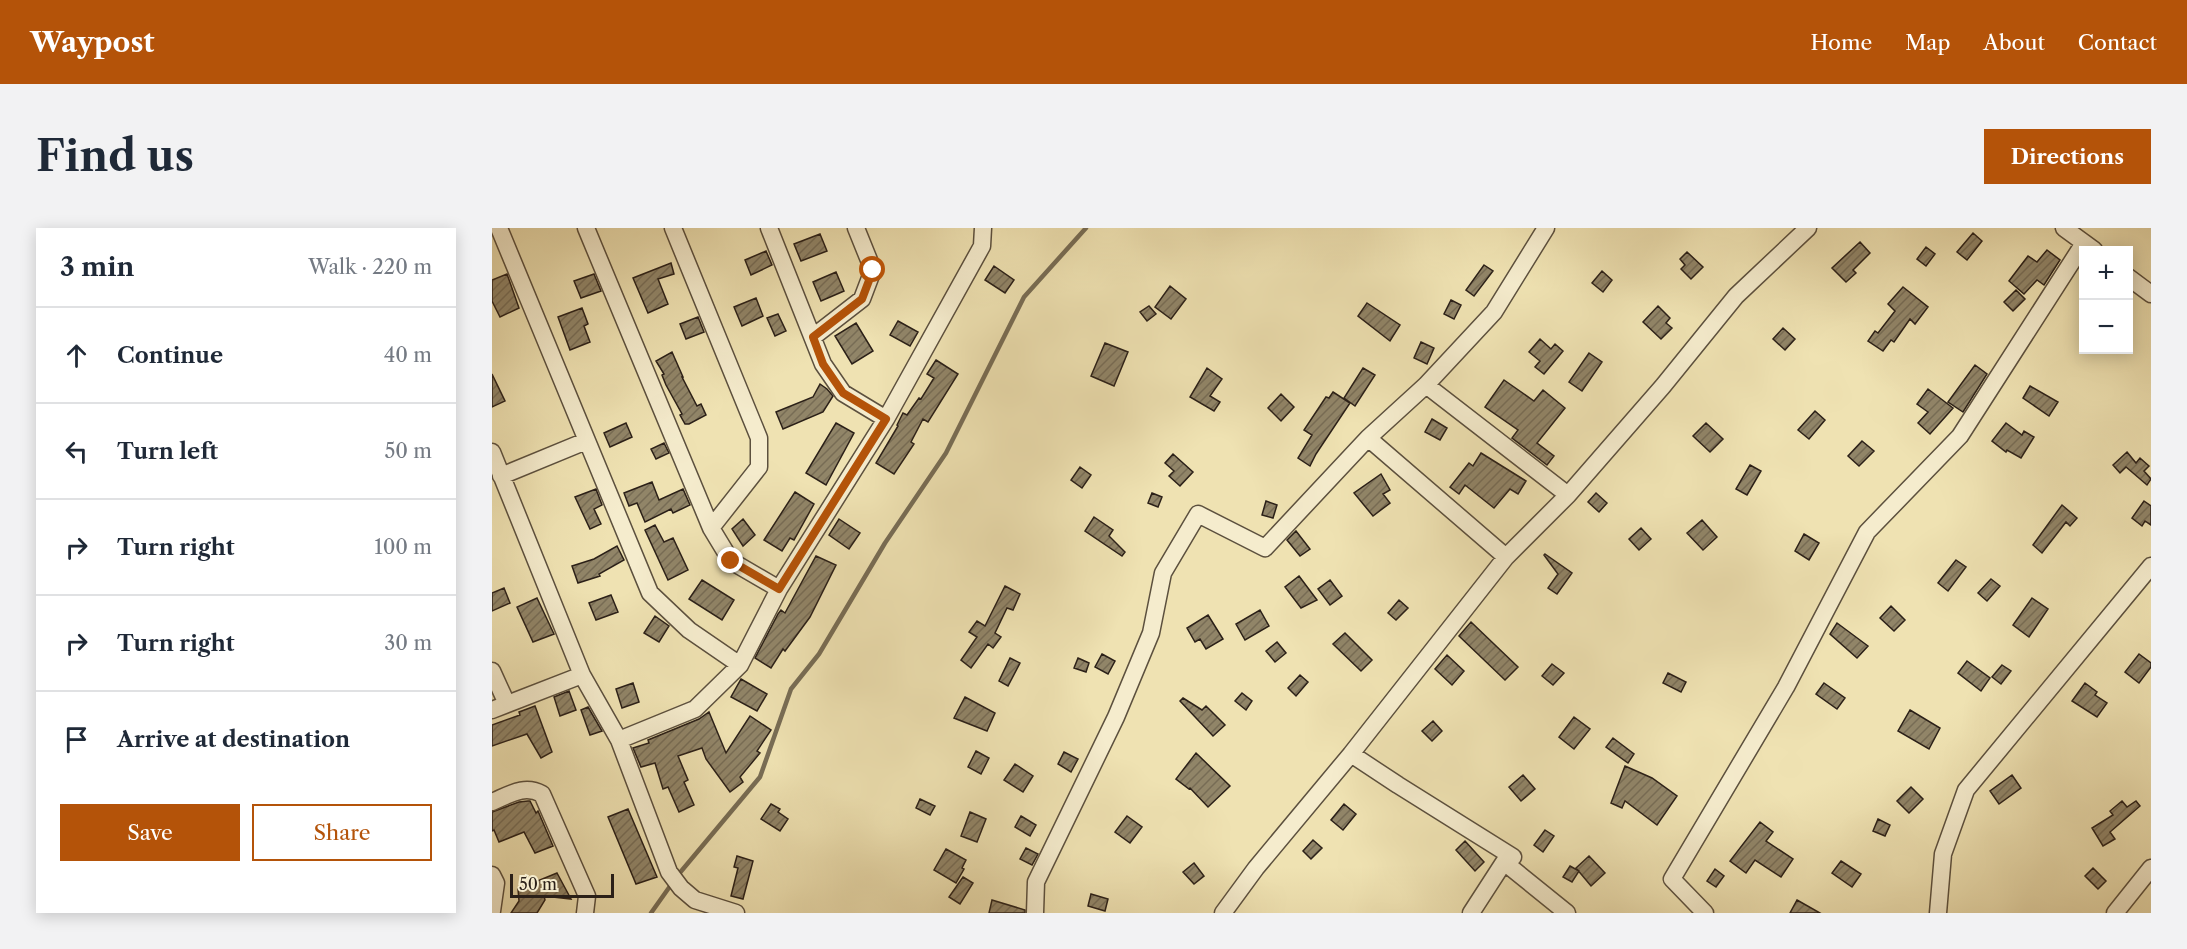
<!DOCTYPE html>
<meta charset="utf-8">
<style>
:root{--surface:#fff;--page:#f2f2f3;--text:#1f2937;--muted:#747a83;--line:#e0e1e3;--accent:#b45309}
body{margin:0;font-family:"Libre Caslon Text",serif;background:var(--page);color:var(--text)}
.controls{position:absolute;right:18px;top:18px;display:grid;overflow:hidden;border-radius:0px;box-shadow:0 3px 15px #0003}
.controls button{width:54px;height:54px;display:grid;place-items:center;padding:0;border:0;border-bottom:2px solid var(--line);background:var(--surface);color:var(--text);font:30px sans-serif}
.scale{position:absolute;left:18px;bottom:15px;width:104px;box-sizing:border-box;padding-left:6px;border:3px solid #2b2018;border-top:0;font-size:16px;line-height:21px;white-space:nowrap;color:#2b2018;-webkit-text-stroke:4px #f5eccd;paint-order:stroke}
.stop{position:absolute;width:18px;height:18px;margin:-14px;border:4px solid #b45309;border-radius:50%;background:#fff}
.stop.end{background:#b45309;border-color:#fff;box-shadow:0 2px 6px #0008}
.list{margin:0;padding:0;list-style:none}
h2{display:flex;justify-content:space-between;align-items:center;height:78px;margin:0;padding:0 24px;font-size:26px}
h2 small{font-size:20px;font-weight:400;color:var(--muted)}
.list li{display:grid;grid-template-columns:39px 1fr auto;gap:18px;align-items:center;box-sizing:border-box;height:96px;padding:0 24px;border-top:2px solid var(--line)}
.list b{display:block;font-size:22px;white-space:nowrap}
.list em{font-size:20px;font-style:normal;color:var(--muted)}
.actions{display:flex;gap:12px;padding:18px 24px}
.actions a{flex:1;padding:14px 0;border:2px solid var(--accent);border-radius:0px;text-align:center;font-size:21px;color:var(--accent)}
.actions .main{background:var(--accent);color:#fff}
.icon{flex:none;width:33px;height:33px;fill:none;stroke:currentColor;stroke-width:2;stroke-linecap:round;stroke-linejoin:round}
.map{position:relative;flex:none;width:1659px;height:685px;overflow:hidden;border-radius:0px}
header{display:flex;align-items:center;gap:36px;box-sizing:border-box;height:84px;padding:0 30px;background:var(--accent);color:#fff}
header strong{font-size:28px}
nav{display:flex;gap:33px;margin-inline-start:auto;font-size:21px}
.intro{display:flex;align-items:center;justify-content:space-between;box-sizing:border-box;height:144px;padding:0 36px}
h1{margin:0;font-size:42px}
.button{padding:15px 27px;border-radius:0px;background:var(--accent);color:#fff;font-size:21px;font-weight:700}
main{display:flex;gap:36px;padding:0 36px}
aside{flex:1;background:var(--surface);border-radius:0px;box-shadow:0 3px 15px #0003}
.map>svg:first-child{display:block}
</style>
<header>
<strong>Waypost</strong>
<nav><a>Home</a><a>Map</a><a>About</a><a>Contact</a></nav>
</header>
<div class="intro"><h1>Find us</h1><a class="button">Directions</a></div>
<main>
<aside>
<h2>3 min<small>Walk · 220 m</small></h2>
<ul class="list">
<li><svg class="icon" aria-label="ahead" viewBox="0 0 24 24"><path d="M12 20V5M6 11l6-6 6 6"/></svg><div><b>Continue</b></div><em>40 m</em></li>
<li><svg class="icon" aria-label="left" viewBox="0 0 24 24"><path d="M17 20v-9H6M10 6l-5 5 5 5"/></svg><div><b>Turn left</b></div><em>50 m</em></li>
<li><svg class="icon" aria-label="right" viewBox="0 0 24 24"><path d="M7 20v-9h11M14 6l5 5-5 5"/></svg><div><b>Turn right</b></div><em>100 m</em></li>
<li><svg class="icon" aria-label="right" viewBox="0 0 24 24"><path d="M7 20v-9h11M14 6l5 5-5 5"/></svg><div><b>Turn right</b></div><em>30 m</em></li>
<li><svg class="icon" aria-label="arrive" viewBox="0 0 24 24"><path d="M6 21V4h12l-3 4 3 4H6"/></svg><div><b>Arrive at destination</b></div></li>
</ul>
<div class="actions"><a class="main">Save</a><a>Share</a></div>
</aside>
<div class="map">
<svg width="1659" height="685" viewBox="0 0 1659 685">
<defs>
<pattern id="building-hatch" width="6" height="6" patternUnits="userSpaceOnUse" patternTransform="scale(1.5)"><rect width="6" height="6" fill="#918568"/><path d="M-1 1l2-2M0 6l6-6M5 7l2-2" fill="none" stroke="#776c55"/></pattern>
</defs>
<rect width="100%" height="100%" fill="#efe2b2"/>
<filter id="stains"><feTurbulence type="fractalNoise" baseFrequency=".00333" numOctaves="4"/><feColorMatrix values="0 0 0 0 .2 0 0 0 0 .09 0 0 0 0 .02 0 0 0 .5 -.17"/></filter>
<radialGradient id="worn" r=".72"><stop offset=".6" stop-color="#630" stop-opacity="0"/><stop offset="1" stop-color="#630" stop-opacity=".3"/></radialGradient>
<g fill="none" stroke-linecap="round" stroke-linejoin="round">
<path stroke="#786d55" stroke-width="4.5" d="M186,647L268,549L299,461L327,426L393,315L454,225L532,69L594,0
M159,685L181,654"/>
</g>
<path fill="url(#building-hatch)" stroke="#2b2018" stroke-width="1.5" d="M1481,5L1490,13L1475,32L1465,24Z
M328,6L335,23L309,33L302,16Z
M1368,14L1378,25L1361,42L1364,45L1354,54L1340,40Z
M1434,19L1443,26L1434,38L1425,31Z
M1555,22L1568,32L1552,57L1545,52L1532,66L1517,53L1536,28L1545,34Z
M274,23L280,37L259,47L253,32Z
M1195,24L1211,39L1199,51L1189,41L1193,37L1188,31Z
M179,35L182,46L166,51L176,76L156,85L141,50Z
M992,37L1001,43L982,68L974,62Z
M502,38L522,52L513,65L493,52Z
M1110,43L1120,52L1111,64L1100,55Z
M344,44L352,63L329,73L321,54Z
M15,46L27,80L8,89L0,73V52Z
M102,46L109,63L89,70L82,53Z
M678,58L694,71L679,91L663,79Z
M1411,59L1436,79L1423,96L1418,91L1402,114L1399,112L1391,123L1376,113L1383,103L1386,105L1403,83L1396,76Z
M1524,62L1533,71L1521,83L1512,74Z
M264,70L271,88L250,98L242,79Z
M959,72L969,77L962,91L952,86Z
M875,75L908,97L898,113L866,88Z
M657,78L664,86L655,93L648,84Z
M1166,78L1178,90L1174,95L1180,100L1169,111L1151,94Z
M90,80L96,96L92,98L98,114L78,122L66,89Z
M286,86L294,103L283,108L275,90Z
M206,89L212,104L194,111L188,96Z
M406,93L426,104L418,118L398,107Z
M364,95L381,123L360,136L343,108Z
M1291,100L1303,111L1293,122L1281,111Z
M1048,111L1059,121L1063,116L1071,123L1052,146L1043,139L1048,133L1037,124Z
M929,114L942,120L935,136L922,130Z
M613,115L636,124L622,158L599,148Z
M180,124L191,149H190L205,178L209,176L214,187L197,196H193L188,187L190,186L174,157L170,147L172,146L164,133Z
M1097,125L1110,134L1090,163L1077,154Z
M444,132L466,146L436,194L431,191L419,214L422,216L402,246L384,235L406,198L405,197L411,185L415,187L427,170L429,171L442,150L435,146Z
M1483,137L1495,146L1471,184L1456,174Z
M715,140L730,151L718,168L728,174L722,183L698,169Z
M871,140L883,147L863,178L852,170Z
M0,146L13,173L0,179Z
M1012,152L1042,173L1051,162L1073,180L1045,215L1062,228L1055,237L1020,210L1026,202L993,179Z
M328,156L335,161L341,168L331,184L291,201L284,184L321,169Z
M1538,158L1566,174L1557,188L1531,170Z
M1436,161L1461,180L1438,206L1426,195L1436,184L1425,176Z
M841,164L858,175L824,226L818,238L806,230L820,207L812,202L834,169L837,170Z
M789,166L802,179L789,193L776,180Z
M1323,183L1333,192L1317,211L1306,202Z
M940,191L955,200L948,212L933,204Z
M134,195L140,209L118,219L112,205Z
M344,195L362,205L334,257L314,245Z
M1214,195L1231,211L1218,224L1201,208Z
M1514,195L1530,207L1532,203L1542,209L1529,230L1515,222L1514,224L1500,213Z
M1370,213L1382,223L1367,238L1356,228Z
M172,215L177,225L164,231L159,221Z
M1635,224L1644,235L1648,230L1657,238L1652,243L1659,251L1655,257L1634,239L1628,245L1621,237Z
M989,225L1034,253L1026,266L1018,261L1002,280L973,257L967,266L958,259L977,235L981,238Z
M681,226L701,244L688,258L677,248L682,243L673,235Z
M1258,237L1269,243L1255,267L1244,261Z
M588,239L599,247L590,260L579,252Z
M889,246L898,262L891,266L898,275L881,288L862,265Z
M160,254L167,272L191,261L198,277L181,285L179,281L153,294L145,275L137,278L132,265Z
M104,261L110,277L102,281L109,296L98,301L83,269Z
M303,264L322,276L302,312L298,310L290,323L272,312Z
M660,265L670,269L666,279L656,275Z
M1104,265L1115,275L1107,284L1096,274Z
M774,273L785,277L781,290L770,287Z
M1652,273L1659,278V297L1653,293L1650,298L1640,290Z
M1570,277L1585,290L1578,298L1574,294L1550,325L1541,317Z
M602,289L621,302L617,308L633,324L630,328L593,303Z
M251,291L263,307L251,318L240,301Z
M347,291L368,305L357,321L337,307Z
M1210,292L1225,309L1211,322L1195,305Z
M163,297L172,314L181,310L196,342L176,352L153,302Z
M1149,300L1159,311L1147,322L1137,311Z
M804,303L818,321L808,328L795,312Z
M1312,306L1327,315L1317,332L1303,323Z
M125,318L132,332L107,346L108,348L86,355L80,338L102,331Z
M1053,326L1080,345L1065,366L1056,360L1066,346L1052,327Z
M324,328L344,337L318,389L293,423L291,421L279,440L263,430L286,386L289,382L293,385Z
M1464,332L1474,339L1456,363L1446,355Z
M807,348L825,372L809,380L793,359Z
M1499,351L1508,358L1495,373L1486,365Z
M210,352L242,372L230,392L197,371Z
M838,352L850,368L838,377L826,361Z
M513,358L528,366L521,382L515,380L503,405L509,409L501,420L496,416L479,440L469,432L485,409L477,404L485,393L493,398Z
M12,360L18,375L0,383V365Z
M119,367L126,384L104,392L97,375Z
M45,370L62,406L41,414L25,379Z
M1540,370L1556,381L1537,409L1521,397Z
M907,372L916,380L904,392L896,385Z
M1399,378L1413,392L1402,403L1388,390Z
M768,382L777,398L753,412L744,396Z
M716,387L731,411L714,421L708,411L703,414L695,400Z
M163,388L177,398L167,414L152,405Z
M979,394L1026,439L1013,452L967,408Z
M1345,395L1376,418L1365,430L1338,406Z
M853,405L880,432L869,443L841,416Z
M785,414L794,425L783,434L774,423Z
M610,426L623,433L616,446L603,439Z
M1647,426L1659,435V439L1647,455L1633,444Z
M955,427L972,443L960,457L943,441Z
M518,430L528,435L516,458L507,453Z
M586,430L597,435L594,444L582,440Z
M1475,433L1498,450L1489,463L1466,445Z
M1060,436L1072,445L1061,457L1050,448Z
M1510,437L1519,443L1509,456L1500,449Z
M1176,445L1194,454L1189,464L1171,455Z
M808,447L816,454L804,468L796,460Z
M249,451L275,466L265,483L239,469Z
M141,455L147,474L130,480L124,461Z
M1332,455L1353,470L1345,481L1324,466Z
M1593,455L1605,464L1603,467L1615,475L1605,489L1580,473Z
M77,463L84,482L68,488L62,469Z
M750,465L760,473L754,482L743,473Z
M473,469L503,485L495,503L462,490Z
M691,470L710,482L714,478L733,497L721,508L688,473Z
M43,478L60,524L49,530L35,506L0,518V497L28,487L27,484Z
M96,479L110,503L98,507L89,482Z
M1418,482L1448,500L1437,521L1406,503Z
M217,484L234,525L258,488L279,502L265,523L268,525L248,549L251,554L238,564L214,531L210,520L186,528L196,552L192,554L202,577L187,584L176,559L171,561L163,535L149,539L141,520L157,515L156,512L207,491Z
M1082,489L1098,501L1082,521L1067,509Z
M941,493L950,503L940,513L930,503Z
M1121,510L1142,526L1136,535L1114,519Z
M484,523L497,530L489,546L476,539Z
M572,524L586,531L579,544L566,536Z
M704,525L738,558L716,579L698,560L697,561L684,551Z
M523,536L541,548L531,564L512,552Z
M1133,538L1160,550L1185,568L1165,597L1133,573L1130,580L1119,575Z
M1031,547L1043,561L1029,573L1017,559Z
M1520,547L1529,560L1507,576L1498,563Z
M1419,559L1431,571L1417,585L1405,573Z
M428,571L443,578L438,587L424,580Z
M36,573H38L44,585L46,583L61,618L43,625L32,604L7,614L2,602L0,603V584L27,574Z
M1630,573L1635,579L1644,573L1648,578L1618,604L1623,611L1611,618L1600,600L1621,587L1618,583Z
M279,576L288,581L286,584L296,591L288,603L269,591Z
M852,576L864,586L851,602L839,592Z
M136,581L165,649L144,656L116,589Z
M478,584L494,591L485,614L469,608Z
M529,588L544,597L538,608L523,599Z
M635,588L650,599L638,615L623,604Z
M1386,591L1398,597L1393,608L1381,603Z
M1268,594L1281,604L1274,613L1301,631L1289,649L1263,632L1254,645L1238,633Z
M1053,602L1062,608L1051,624L1042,617Z
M821,612L830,620L819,631L811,623Z
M973,613L992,634L983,643L964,622Z
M534,620L546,626L540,637L528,631Z
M454,621L474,632L470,640L472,641L464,655L442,642Z
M245,628L261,633L251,671L239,668L246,640L242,639Z
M1097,628L1113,645L1099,658L1084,640Z
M1349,633L1369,646L1360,659L1340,645Z
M702,635L712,648L702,656L691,644Z
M1078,638L1087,643L1080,654L1071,649Z
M1601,640L1614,653L1606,661L1593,648Z
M1223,641L1232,648L1224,659L1215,653Z
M65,645L79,671L52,668L53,672L45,685H19L27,673L26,661Z
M471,649L481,655L468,676L457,669Z
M599,666L616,671L613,683L596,678Z
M500,672L533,682V685H497Z
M1305,672L1328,685H1298Z"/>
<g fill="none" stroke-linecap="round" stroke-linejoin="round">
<g stroke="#5c503e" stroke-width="19">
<path id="minor" d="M7,0L158,365L197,402L248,437
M94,0L219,300L239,333L287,361
M181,0L267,210V239L219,300
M277,0L331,136L351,165L394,191
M1572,0L1602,22
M1636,49L1659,66
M321,109L370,71L381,42L364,0
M934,157L1076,267
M876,210L1014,329
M0,224L90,447L127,512L177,644L189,660L203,672L244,685
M9,248L94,213
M0,443L15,476
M0,482L90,447
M127,512L203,481L248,437L287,361L394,191L490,18L491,0
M859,526L906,557L1021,629L1012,634L979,685
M0,574C17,567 32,556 50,566L95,668L93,685
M1012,634L1075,685
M0,647L4,655L0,683
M543,685L544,654L624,489L659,405L671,345L706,286L773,320L876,210L934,157L1002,84L1054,0
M731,685L764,640L859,526L1014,329L1076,267L1171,158L1244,68L1316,0
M1213,685L1180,651L1294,459L1375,304L1468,208L1592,15
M1446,685L1451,626L1474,562L1659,338
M1623,685L1659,640"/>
</g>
<use href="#minor" stroke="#f5eccd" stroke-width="16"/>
</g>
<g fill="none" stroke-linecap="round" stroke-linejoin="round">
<path stroke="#b45309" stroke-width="8" d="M239,333L287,361L394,191L351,165L331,136L321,109L370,71L381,42"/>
</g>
<rect width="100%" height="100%" filter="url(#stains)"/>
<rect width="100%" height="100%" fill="url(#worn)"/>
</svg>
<div class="controls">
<button>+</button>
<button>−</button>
</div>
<div class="scale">50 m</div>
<div class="stop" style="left:381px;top:42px"></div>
<div class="stop end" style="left:239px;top:333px"></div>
</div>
</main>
